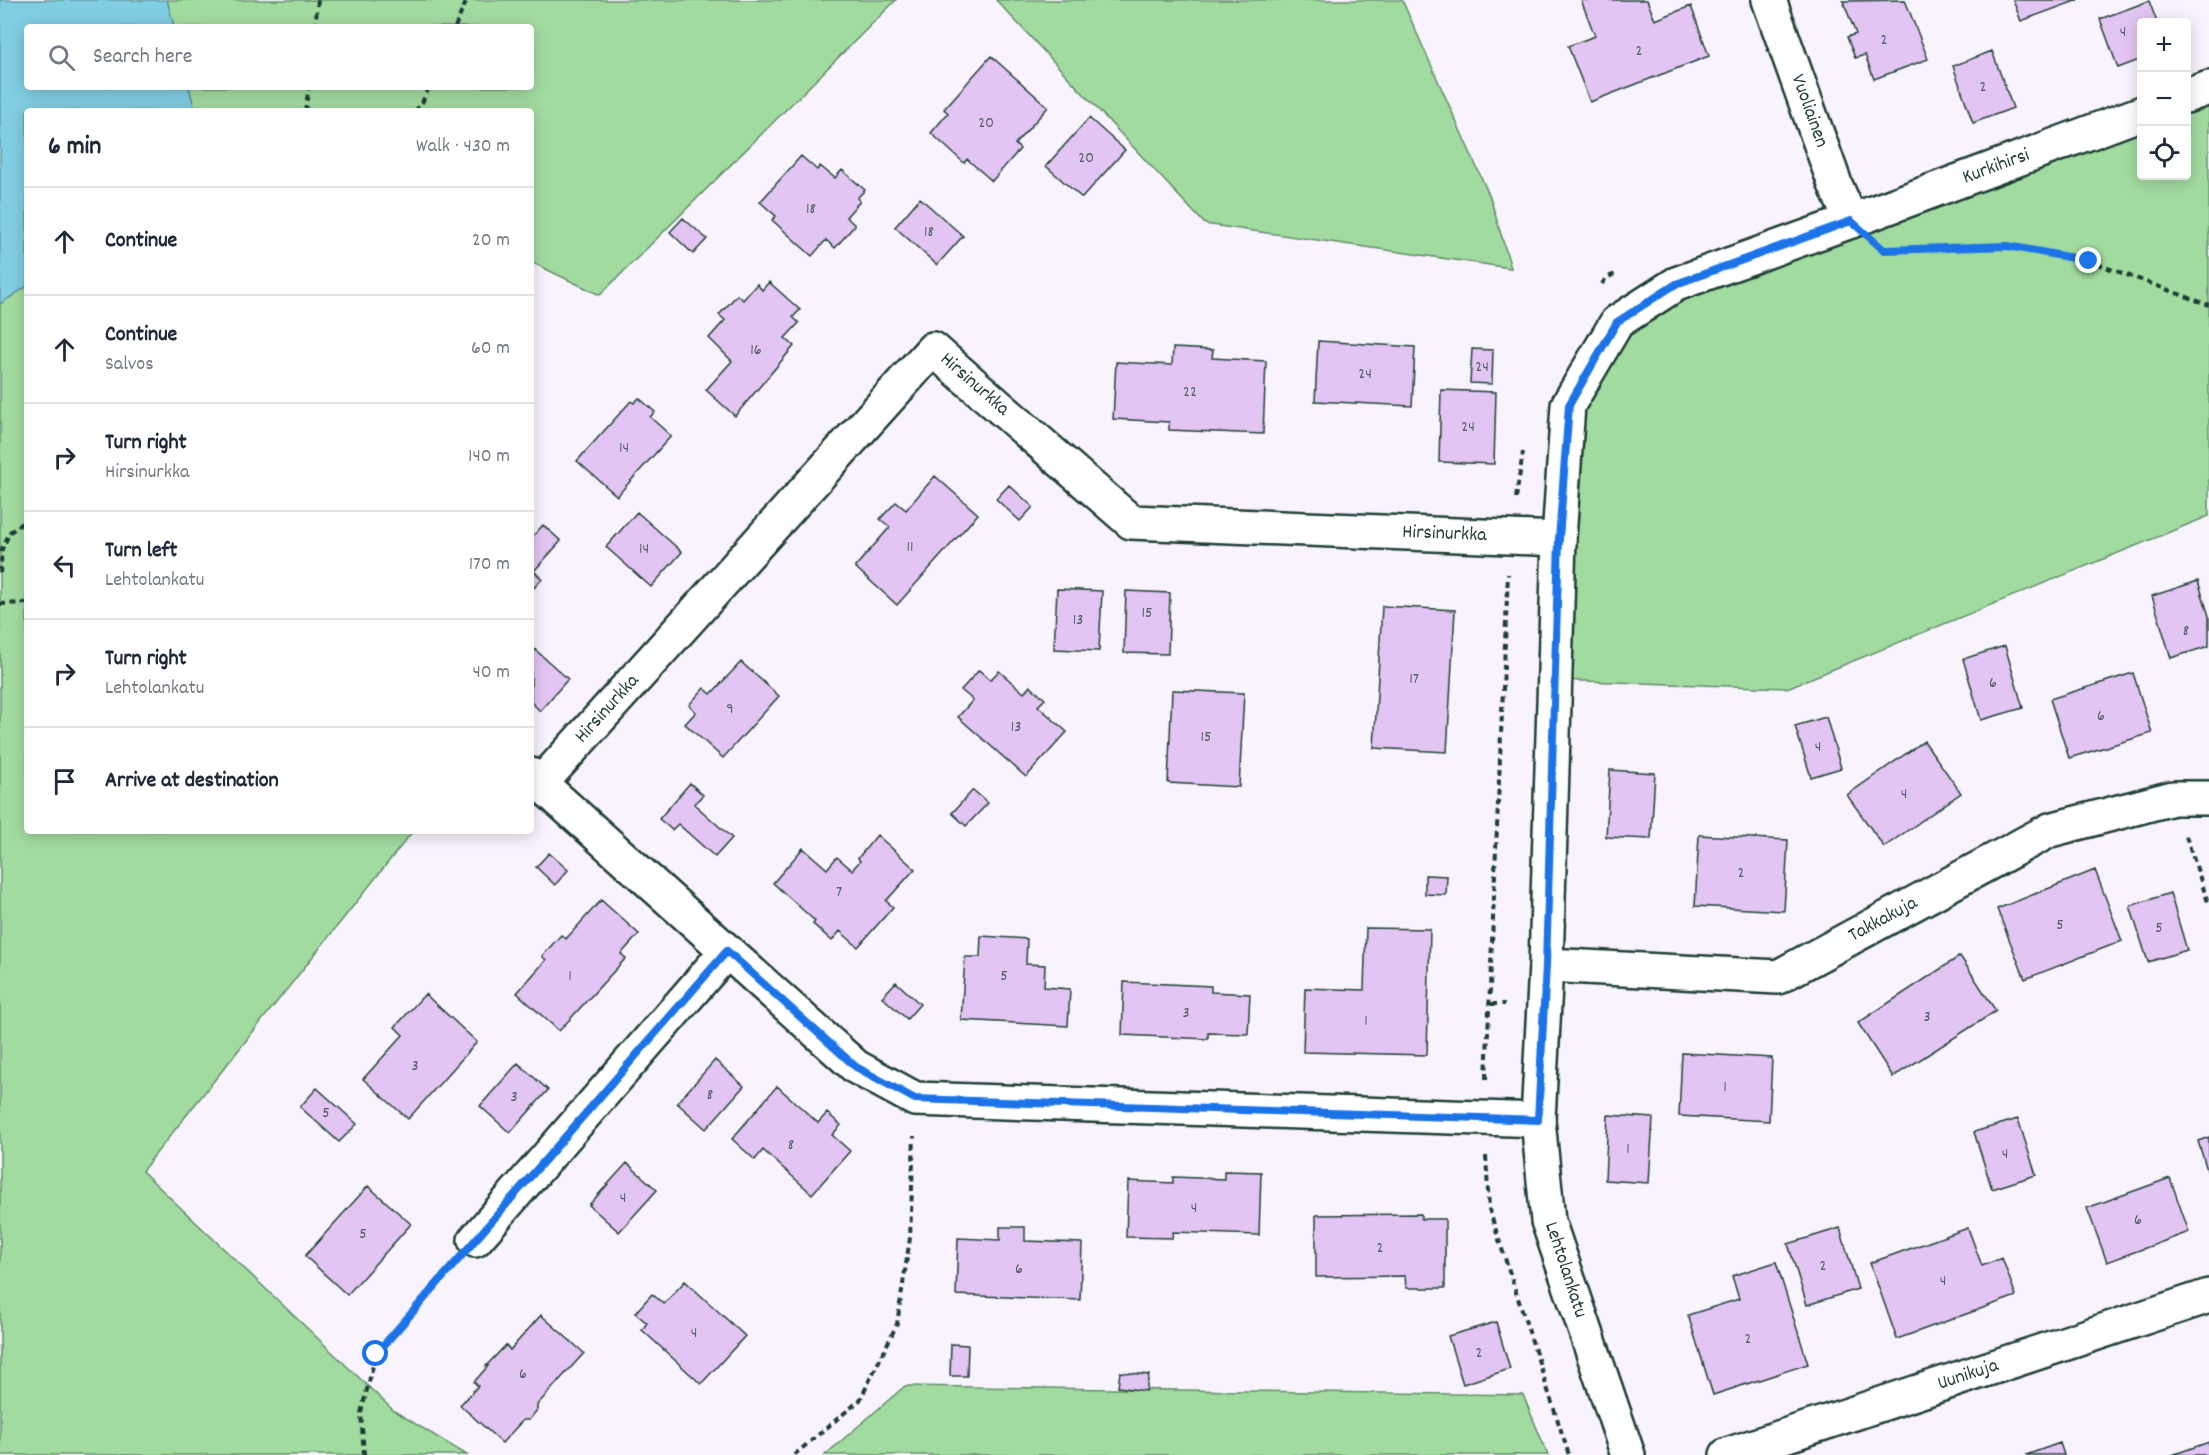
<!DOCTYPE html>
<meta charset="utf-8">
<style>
:root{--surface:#fff;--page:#f2f2f3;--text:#1f2937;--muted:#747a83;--line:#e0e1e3}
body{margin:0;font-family:Dekko,sans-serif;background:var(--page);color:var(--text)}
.controls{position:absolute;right:18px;top:18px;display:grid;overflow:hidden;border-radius:6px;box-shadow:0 3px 15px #0003}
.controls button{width:54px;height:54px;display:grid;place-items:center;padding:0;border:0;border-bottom:2px solid var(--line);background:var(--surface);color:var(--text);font:30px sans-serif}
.stop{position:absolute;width:18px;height:18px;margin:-14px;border:4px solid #1a73e8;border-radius:50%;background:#fff}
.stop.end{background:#1a73e8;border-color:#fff;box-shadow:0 2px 6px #0008}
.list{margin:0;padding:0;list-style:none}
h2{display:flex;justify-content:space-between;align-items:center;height:78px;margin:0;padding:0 24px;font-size:26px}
h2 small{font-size:20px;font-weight:400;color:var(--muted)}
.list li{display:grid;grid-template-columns:39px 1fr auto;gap:18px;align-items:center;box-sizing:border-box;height:108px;padding:0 24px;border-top:2px solid var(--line)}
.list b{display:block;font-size:22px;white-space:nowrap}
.list p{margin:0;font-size:20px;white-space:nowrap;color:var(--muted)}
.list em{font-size:20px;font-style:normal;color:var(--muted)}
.icon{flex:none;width:33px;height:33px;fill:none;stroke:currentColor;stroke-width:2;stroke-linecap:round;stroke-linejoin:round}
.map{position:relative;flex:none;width:2209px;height:1455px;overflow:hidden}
.search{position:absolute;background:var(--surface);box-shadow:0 3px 15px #0003;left:24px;top:24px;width:510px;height:66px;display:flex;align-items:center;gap:15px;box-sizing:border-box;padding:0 21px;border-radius:6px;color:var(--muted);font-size:22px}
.panel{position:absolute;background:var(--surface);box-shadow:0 3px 15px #0003;left:24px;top:108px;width:510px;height:726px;border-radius:6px}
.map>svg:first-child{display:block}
</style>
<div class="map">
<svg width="2209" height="1455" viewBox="0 0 2209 1455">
<rect width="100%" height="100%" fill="#f9f3fd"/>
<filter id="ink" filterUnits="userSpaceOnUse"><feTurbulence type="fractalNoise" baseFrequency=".0167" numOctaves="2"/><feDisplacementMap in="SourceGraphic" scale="12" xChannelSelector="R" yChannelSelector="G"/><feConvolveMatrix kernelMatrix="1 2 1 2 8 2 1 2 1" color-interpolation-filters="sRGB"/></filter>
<g filter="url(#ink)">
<path fill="#a2dba0" stroke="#608c6a" stroke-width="1.5" d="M167,0H896L600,295L531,262V111H195L189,87H531V27H174Z
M996,0H1402L1490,197L1511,268L1205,224Z
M2209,88V516L1787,688L1555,680L1568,405L1617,322L2141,113L2142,176H2186L2187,96Z
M27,286V831H413L142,1171L394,1411L467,1455H0V304Z
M905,1386L1523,1395L1548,1455H825Z"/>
<path fill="#81cde1" stroke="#5a939c" stroke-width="1.5" d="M0,0H167L174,27H27V87H189L195,111H27V286L0,304Z"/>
<path fill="#e2c5f3" stroke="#1f3d34" stroke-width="1.5" d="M1581,0H1647L1655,20L1691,6L1709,56L1590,102L1568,46L1595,36Z
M1905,0L1928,59L1874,79L1865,55L1855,58L1847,37L1856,34L1843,1Z
M2013,0H2078L2021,21Z
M2149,1L2157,22H2142V59L2118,68L2100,19Z
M1992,51L2013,108L1973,123L1953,66Z
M991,56L1048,107L1015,144L1020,149L992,181L967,159L964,163L931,133L948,113L944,109Z
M1089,118L1125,150L1082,198L1046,166Z
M801,156L817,170L820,166L835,178L842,170L865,190L857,198L860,201L846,217L855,225L835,248L826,240L812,256L772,220L776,216L760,202Z
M920,198L963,236L937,265L895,227Z
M683,218L707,239L693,254L670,232Z
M769,282L800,310L793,317L799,323L785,338L794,346L735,416L706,390L732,361L709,338L725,320L719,315L737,295L743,300L757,284L762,290Z
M1318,341L1415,347L1412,406L1315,401Z
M1173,348L1213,350L1212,358L1266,361L1263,434L1169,430V422L1113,419L1116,362L1172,365Z
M1472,349L1493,350L1492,384L1470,383Z
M1441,390L1496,392L1494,464L1439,462Z
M639,398L655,412L650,417L671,436L617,496L577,461L631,401L634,403Z
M935,476L978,514L897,605L855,567L890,527L880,519L896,502L906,510Z
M1009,485L1033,507L1020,521L996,499Z
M637,512L682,552L651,587L606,547Z
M543,525L561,541L534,571L542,579L531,591V538Z
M2198,581L2209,616V646L2171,658L2152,596Z
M1057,589L1102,591L1099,651L1054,649Z
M1126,591L1170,593L1168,654L1124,653Z
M1382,606L1455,610L1447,752L1374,748Z
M531,646L568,679L540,711L531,702Z
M2005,646L2023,708L1981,720L1963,659Z
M741,662L779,696L723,758L685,724L696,712L689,705L704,688L711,694Z
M979,670L990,680L999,671L1024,693L1030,686L1045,699L1038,706L1067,732L1026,777L958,717L973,700L961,690Z
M2133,673L2152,733L2069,758L2050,699Z
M1172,690L1244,693L1239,787L1168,783Z
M1826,717L1841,768L1811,777L1795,726Z
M1924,741L1961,793L1884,847L1847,795Z
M1610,770L1655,773L1651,839L1606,837Z
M690,783L703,795L694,804L732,838L715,857L678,824L672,830L659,819Z
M973,790L988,803L966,826L952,813Z
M877,835L915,869L886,901L893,907L858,947L840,931L832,941L813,924L815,921L773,883L803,848L827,869L837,857L852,870L860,861L858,858Z
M1699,835L1788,840L1784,911L1695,906Z
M549,853L568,870L555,885L536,867Z
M2095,870L2122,941L2025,979L1997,909Z
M1425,875L1447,876L1446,895L1425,894Z
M2170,893L2187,950L2148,962L2130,906Z
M601,900L639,934L621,954L626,958L559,1031L517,993L546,960L542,956L561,935L566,939Z
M1366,928L1430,929L1427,1055L1303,1052L1305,988L1364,990Z
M981,936L1027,939L1026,964L1045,965L1044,987L1070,989L1068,1026L961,1020L965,957H980Z
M1960,956L1996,1011L1893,1077L1858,1023Z
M896,982L920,1004L907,1019L882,997Z
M1124,982L1211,986V992L1250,994L1248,1034L1208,1033V1039L1122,1035Z
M425,994L477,1042L408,1119L363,1079L403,1035L395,1027Z
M1682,1053L1772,1058L1769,1121L1679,1116Z
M715,1060L744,1086L706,1129L677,1103Z
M518,1063L548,1090L510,1133L480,1106Z
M777,1086L818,1123L827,1113L841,1125L832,1135L850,1151L812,1194L763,1150L755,1160L732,1139Z
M317,1088L357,1124L339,1142L300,1107Z
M1608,1115L1653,1118L1649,1183L1605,1180Z
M2018,1119L2036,1175L1992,1189L1974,1132Z
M2209,1137V1172L2208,1173L2198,1141Z
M627,1163L657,1190L619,1232L589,1205Z
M1224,1171L1261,1172L1259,1235L1173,1232L1172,1238L1126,1237L1128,1181L1173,1183V1177L1224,1179Z
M2170,1178L2189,1232L2107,1262L2087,1208Z
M368,1186L411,1224L347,1295L305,1256Z
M1421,1214V1219H1445V1288H1406L1405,1276L1316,1277V1215Z
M1000,1227H1025V1241L1082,1243L1080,1300L956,1295L958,1238L1000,1240Z
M1840,1228L1858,1289L1807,1305L1788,1244Z
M1968,1228L1982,1266L2002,1258L2016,1296L1897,1339L1870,1263Z
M1776,1262L1808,1364L1713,1395L1688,1315L1739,1299L1732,1276Z
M685,1281L745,1336L701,1384L642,1330L647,1323L635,1313L652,1294L664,1304Z
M541,1315L584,1353L537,1405V1410L529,1420H523L502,1443L460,1405L478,1386L474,1382L488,1366H486L506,1345L510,1350Z
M1496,1322L1510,1369L1463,1384L1448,1336Z
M951,1344L968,1345L967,1376H950Z
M1120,1372L1149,1375L1146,1391L1118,1387Z
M2209,1442V1455H2172Z
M2060,1443L2064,1455H2026Z"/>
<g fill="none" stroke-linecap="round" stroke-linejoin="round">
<g stroke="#1f3d34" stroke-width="38">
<g id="minor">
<path id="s1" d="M1769,0L1835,184L1851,221"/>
<path d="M2186,96L2209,88"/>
<path d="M531,775L856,1067L915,1099L1538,1120"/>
<path id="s2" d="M542,782L933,349L1131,522L1559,539"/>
<path id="s3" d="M1546,965L1778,977L2050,830L2173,798H2209"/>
<path d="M475,1240L727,951"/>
<path id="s4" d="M1628,1455L1548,1221L1538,1120L1546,965L1559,539L1568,405L1617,322L1676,284L1851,221L2142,113"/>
<path id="s5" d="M1727,1455L2209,1296"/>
</g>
</g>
<path stroke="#1f3d34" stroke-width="4" stroke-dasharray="6 4.5" stroke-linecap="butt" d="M315,27L318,0
M455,27L467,0
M305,111L309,87
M415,111L421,105L429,87
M1889,250L2008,246L2089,261L2209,305
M1602,284L1606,278L1615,274
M1516,498L1523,452
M0,573L2,549L10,532L27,520
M0,604L27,603
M2186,836L2209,905
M1491,1004H1505
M1486,1079L1508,574
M1486,1156L1489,1209L1569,1455
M364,1455L361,1413L376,1354L451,1267
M794,1455L860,1400L897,1324L910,1238L914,1136"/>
<use href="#minor" stroke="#fff" stroke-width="33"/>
</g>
</g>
<g fill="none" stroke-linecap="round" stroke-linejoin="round" filter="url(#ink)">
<path stroke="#1a73e8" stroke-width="8" d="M376,1354L727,951L856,1067L915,1099L1538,1120L1546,965L1559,539L1569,405L1617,322L1676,284L1851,221L1884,250L2008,246L2089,261"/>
</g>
<g text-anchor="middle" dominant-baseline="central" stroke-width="4.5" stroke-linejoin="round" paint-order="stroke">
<g font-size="16" fill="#505f64">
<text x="2123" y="32">4</text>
<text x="1884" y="40">2</text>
<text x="1639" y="51">2</text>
<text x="1983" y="87">2</text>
<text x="986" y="123">20</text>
<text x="1086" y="158">20</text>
<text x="811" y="209">18</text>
<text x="929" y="232">18</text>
<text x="756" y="350">16</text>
<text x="1482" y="367">24</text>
<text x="1365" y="374">24</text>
<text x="1190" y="392">22</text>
<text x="1468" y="427">24</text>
<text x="624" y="448">14</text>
<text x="910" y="547">11</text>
<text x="644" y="549">14</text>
<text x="1147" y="613">15</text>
<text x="1078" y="620">13</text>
<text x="2186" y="631">8</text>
<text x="1414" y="679">17</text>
<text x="1993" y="683">6</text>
<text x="730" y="709">9</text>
<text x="2101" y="716">6</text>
<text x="1016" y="727">13</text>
<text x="1206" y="737">15</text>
<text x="1818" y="747">4</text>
<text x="1904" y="794">4</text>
<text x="1741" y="873">2</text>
<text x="839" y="892">7</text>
<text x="2060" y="925">5</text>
<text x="2159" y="928">5</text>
<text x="570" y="976">1</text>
<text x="1004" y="976">5</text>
<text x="1186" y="1013">3</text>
<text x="1927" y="1017">3</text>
<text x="1366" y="1021">1</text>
<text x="415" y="1066">3</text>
<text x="1725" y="1087">1</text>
<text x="710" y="1095">8</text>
<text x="514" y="1097">3</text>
<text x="326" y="1113">5</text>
<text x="791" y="1145">8</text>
<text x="1628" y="1149">1</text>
<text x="2005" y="1154">4</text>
<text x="623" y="1198">4</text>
<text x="1194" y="1208">4</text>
<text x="2138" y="1220">6</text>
<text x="363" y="1234">5</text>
<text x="1380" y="1248">2</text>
<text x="1823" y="1266">2</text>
<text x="1019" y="1269">6</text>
<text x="1943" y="1281">4</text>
<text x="694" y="1333">4</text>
<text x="1748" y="1339">2</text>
<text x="1479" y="1353">2</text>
<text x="523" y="1374">6</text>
</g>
<g font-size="20" fill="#1f3d34" stroke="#fff">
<text stroke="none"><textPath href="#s1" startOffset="118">Vuoliainen</textPath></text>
<text stroke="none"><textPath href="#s4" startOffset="1572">Kurkihirsi</textPath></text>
<text stroke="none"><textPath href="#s2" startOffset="638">Hirsinurkka</textPath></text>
<text stroke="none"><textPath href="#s2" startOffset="1160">Hirsinurkka</textPath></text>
<text stroke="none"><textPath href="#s2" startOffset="98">Hirsinurkka</textPath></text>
<text stroke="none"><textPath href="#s3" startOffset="352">Takkakuja</textPath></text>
<text transform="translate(1565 1270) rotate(72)">Lehtolankatu</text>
<text stroke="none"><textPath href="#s5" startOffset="254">Uunikuja</textPath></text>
</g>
</g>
</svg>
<div class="controls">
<button>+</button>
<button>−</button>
<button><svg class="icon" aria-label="locate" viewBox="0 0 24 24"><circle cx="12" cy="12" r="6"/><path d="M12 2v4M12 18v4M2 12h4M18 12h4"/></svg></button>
</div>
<div class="stop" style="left:376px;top:1354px"></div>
<div class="stop end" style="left:2089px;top:261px"></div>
<div class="search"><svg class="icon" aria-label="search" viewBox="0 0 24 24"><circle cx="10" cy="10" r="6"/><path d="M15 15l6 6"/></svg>Search here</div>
<section class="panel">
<h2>6 min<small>Walk · 430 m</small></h2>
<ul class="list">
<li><svg class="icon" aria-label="ahead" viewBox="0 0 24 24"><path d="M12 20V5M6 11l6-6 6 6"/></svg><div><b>Continue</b></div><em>20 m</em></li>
<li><svg class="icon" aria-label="ahead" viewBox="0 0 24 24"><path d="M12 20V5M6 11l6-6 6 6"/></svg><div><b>Continue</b><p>Salvos</p></div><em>60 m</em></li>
<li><svg class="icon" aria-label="right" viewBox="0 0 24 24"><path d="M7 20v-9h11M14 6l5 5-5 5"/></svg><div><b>Turn right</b><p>Hirsinurkka</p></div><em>140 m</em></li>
<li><svg class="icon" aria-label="left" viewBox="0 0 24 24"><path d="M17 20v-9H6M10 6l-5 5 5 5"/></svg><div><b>Turn left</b><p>Lehtolankatu</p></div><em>170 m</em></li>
<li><svg class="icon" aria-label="right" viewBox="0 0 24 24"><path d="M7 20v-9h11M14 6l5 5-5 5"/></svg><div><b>Turn right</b><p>Lehtolankatu</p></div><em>40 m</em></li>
<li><svg class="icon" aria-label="arrive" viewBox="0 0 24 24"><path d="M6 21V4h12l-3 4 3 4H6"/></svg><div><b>Arrive at destination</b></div></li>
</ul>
</section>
</div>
